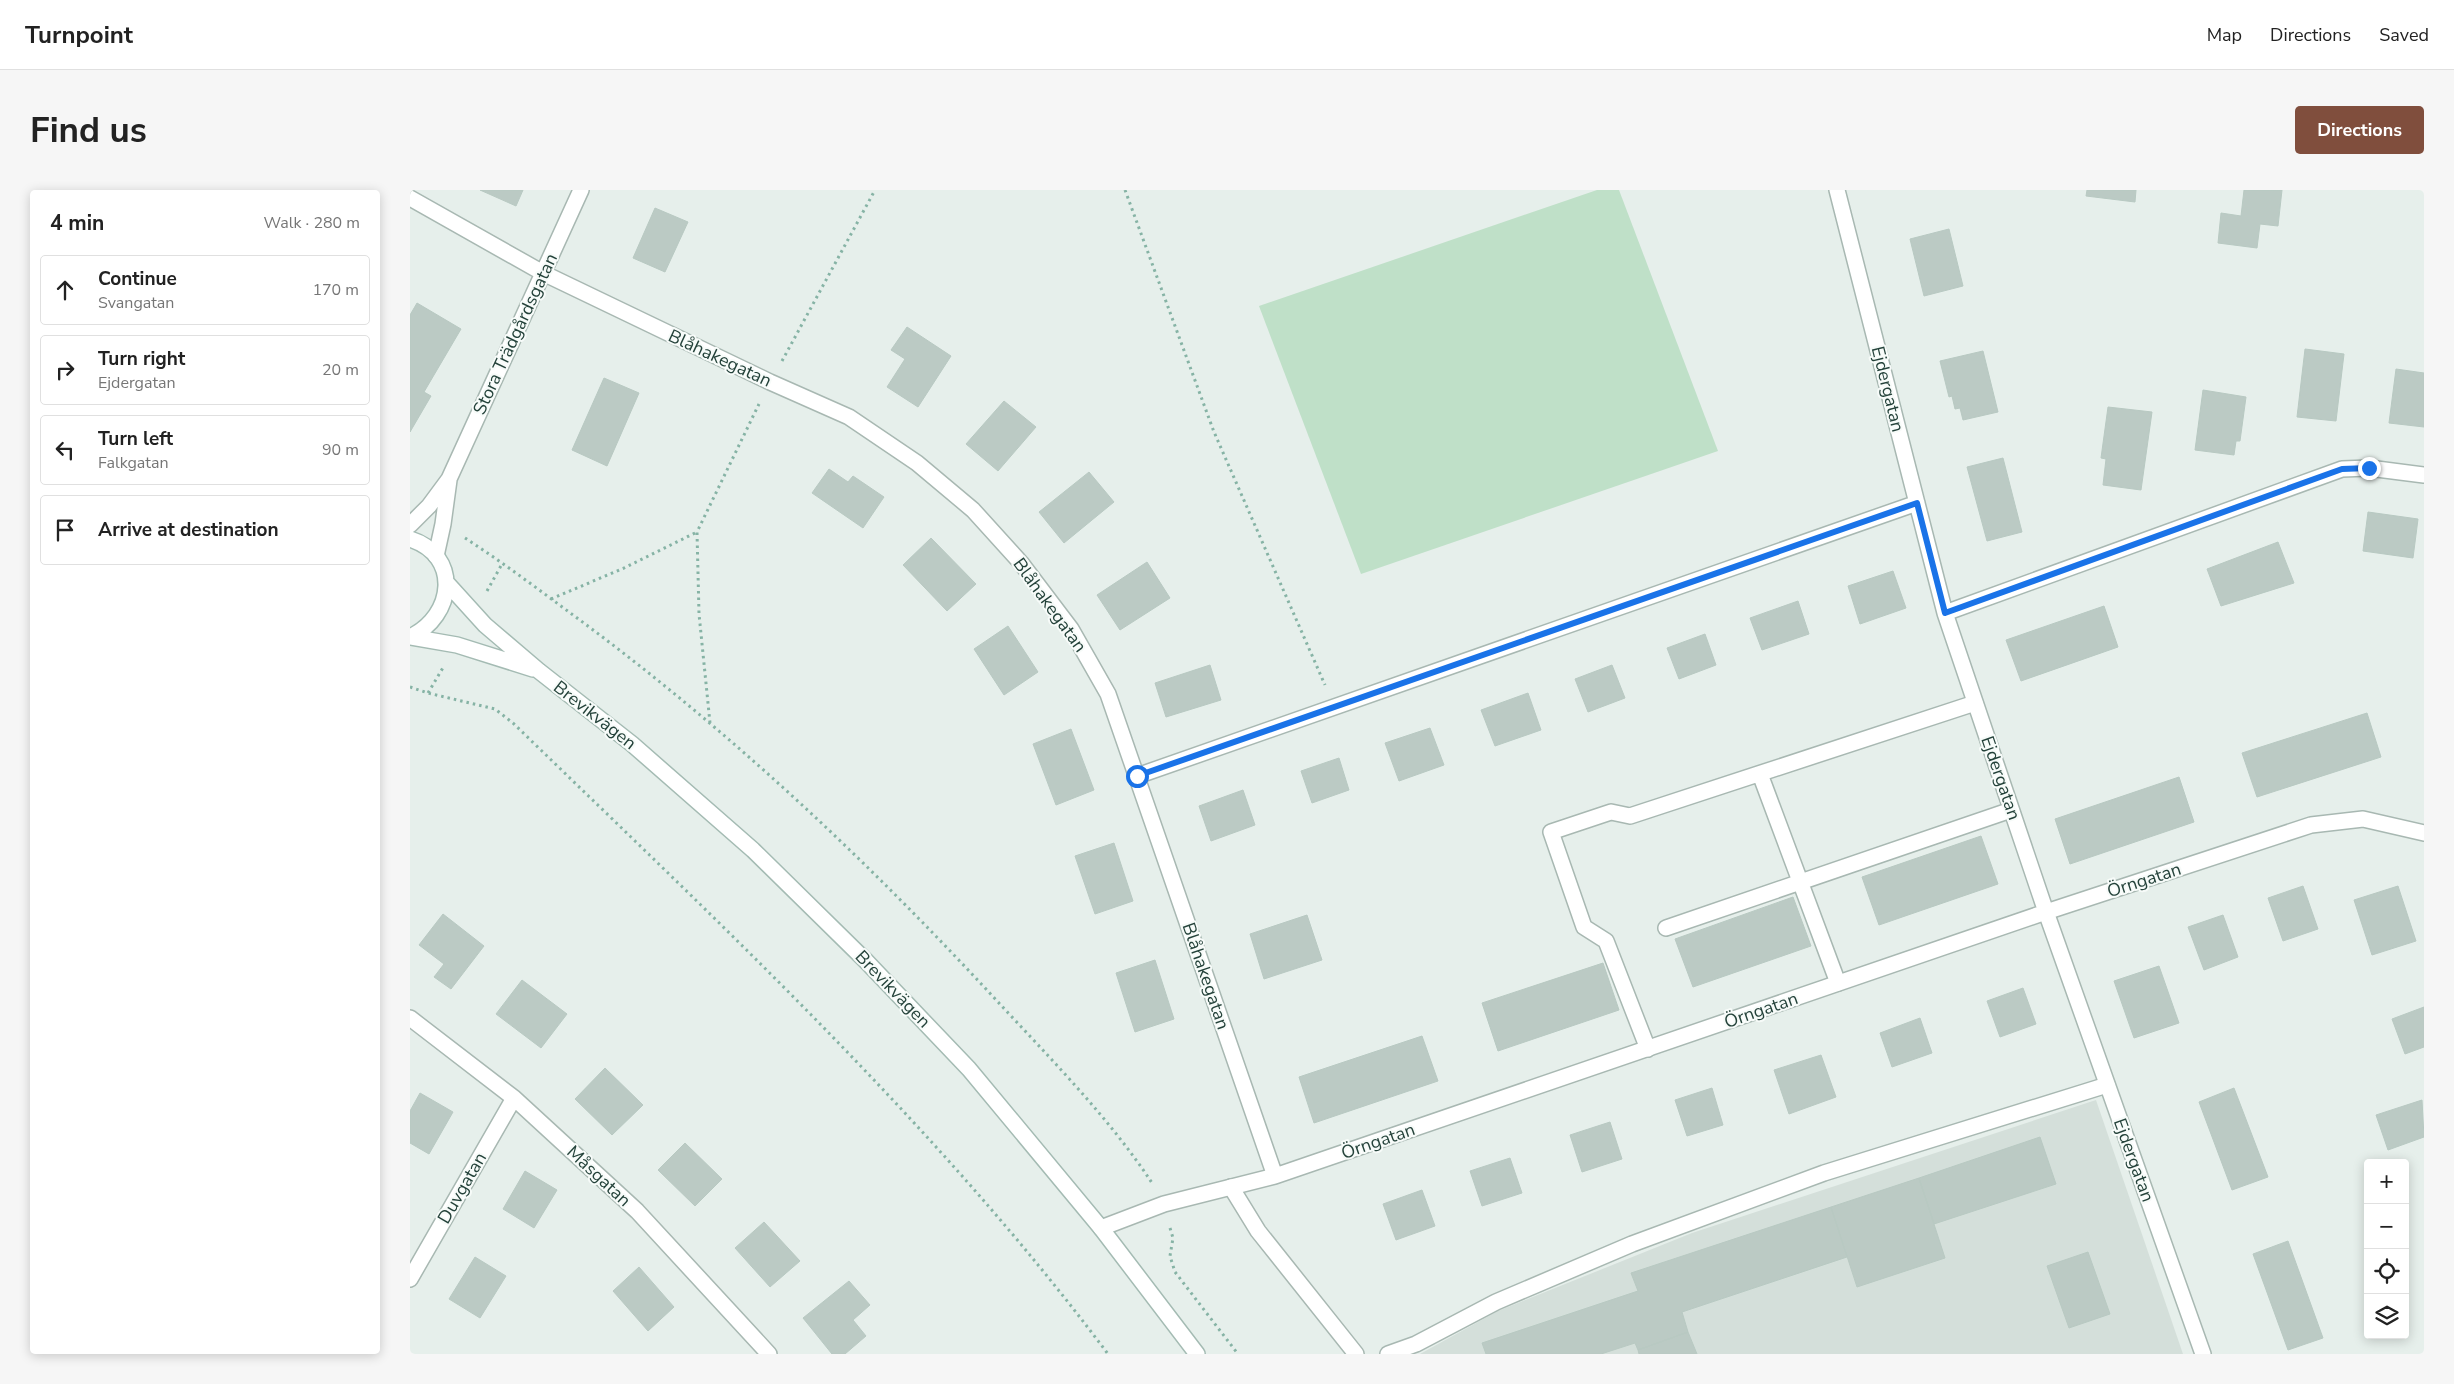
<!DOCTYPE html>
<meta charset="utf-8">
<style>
:root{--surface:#fff;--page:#f6f6f6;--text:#222;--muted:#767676;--line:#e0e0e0;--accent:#804e3d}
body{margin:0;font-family:"Nunito Sans",sans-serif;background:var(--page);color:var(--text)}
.controls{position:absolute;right:15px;bottom:15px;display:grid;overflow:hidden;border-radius:5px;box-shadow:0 2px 12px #0003}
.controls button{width:45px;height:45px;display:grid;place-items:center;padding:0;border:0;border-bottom:1px solid var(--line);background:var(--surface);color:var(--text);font:25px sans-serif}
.stop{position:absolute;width:15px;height:15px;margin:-11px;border:4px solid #1a73e8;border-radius:50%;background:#fff}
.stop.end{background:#1a73e8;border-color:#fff;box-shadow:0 1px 5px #0008}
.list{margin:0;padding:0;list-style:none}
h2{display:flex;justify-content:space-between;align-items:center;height:65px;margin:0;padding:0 20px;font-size:21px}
h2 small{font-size:16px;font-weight:400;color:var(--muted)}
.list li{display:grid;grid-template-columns:32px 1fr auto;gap:15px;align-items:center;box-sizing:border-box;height:70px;margin:0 10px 10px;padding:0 10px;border:1px solid var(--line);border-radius:5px}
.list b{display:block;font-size:19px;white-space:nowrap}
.list p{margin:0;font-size:16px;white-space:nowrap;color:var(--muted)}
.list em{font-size:16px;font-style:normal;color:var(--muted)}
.icon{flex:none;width:28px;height:28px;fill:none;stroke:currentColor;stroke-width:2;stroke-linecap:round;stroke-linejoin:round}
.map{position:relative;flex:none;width:2014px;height:1164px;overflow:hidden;border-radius:5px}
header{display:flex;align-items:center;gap:30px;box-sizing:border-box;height:70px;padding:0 25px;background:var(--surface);border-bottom:1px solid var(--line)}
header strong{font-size:24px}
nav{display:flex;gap:28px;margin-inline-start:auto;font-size:18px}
.intro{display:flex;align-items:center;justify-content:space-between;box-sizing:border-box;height:120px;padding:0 30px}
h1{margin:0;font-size:35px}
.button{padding:12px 22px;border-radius:5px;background:var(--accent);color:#fff;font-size:18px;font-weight:700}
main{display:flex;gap:30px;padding:0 30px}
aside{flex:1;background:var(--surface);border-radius:5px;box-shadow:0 2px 12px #0003}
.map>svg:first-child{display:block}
</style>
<header>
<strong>Turnpoint</strong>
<nav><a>Map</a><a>Directions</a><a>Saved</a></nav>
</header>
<div class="intro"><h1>Find us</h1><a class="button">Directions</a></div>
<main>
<aside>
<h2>4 min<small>Walk · 280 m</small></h2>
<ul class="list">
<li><svg class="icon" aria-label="ahead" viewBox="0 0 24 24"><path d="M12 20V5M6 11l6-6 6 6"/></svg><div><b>Continue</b><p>Svangatan</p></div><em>170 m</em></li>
<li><svg class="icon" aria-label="right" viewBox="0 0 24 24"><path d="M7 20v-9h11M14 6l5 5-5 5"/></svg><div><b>Turn right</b><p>Ejdergatan</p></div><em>20 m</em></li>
<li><svg class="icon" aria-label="left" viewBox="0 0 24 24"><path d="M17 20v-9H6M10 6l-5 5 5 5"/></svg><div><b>Turn left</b><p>Falkgatan</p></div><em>90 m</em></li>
<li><svg class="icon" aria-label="arrive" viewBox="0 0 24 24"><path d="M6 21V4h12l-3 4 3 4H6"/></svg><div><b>Arrive at destination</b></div></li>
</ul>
</aside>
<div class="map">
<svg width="2014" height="1164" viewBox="0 0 2014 1164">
<rect width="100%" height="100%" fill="#e6efeb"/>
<path fill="#d4dfda" d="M1686,910L1773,1164H1010L1088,1121L1282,1043Z"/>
<path fill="#bfe0c8" d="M1187,0H1209L1308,261L951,384L849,116Z"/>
<path fill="#bbcac4" stroke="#b8c9c2" d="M70,0H113L106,16Z
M1677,0H1726L1725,12L1676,6Z
M1834,0H1872L1868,36L1850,34L1847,58L1808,53L1811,23L1831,26Z
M245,18L278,32L255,82L223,68Z
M1539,39L1553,96L1514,106L1500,49Z
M7,113L51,139L14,202L21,206L0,242V125Z
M497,137L541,166L508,217L477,197L495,169L481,160Z
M1895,159L1934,164L1926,231L1887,227Z
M1573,161L1588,222L1553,230L1550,218L1545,219L1542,206L1539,207L1530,171Z
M1986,179L2014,183V237L1979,233Z
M194,188L229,203L197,276L162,260Z
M1793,200L1836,207L1830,251H1826L1824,265L1785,260Z
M594,211L626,237L588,281L556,254Z
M1698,217L1742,222L1731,300L1693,295L1696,269L1691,268Z
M1593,268L1612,342L1577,351L1557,277Z
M419,279L438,292L443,286L474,307L453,338L402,303Z
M679,282L704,312L654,353L629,322Z
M1958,322L2008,329L2003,368L1953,361Z
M521,348L566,394L537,421L493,375Z
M1868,352L1884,393L1811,416L1797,379Z
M737,372L760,408L710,440L687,405Z
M1483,381L1496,418L1450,434L1438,396Z
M1388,411L1399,444L1352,460L1340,428Z
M1694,416L1708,457L1611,491L1596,450Z
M598,436L628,482L594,505L564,459Z
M1295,444L1306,475L1269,489L1257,458Z
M800,475L811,510L756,527L745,493Z
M1202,475L1215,508L1178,522L1165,489Z
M1118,503L1131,540L1085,556L1071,520Z
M1957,523L1971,567L1847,607L1832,563Z
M1020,538L1034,575L989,591L975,553Z
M661,539L684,600L646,615L623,554Z
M929,568L939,600L902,613L891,581Z
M1769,587L1784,632L1660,674L1645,629Z
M833,600L845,635L801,651L789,616Z
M1571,646L1588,694L1469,735L1452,687Z
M704,653L723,711L685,724L665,666Z
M1893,696L1908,739L1873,751L1858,708Z
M1988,696L2006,751L1962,765L1944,710Z
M1383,707L1401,756L1283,797L1265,749Z
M33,724L74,756L41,799L24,787L34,774L9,755Z
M897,725L912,770L854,789L840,744Z
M1813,725L1828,767L1794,780L1778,737Z
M745,770L764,829L725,842L706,783Z
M1193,773L1209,820L1088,861L1072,813Z
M1749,776L1769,833L1724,848L1704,791Z
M112,790L157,824L131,858L86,824Z
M1613,798L1626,834L1590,847L1577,811Z
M2014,817V857L1995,864L1982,829Z
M1510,828L1522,863L1482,877L1470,843Z
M1012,846L1028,891L904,933L889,887Z
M1411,865L1426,907L1379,924L1364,880Z
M195,878L233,915L202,945L165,909Z
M1302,898L1313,935L1277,946L1265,910Z
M1824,898L1858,987L1822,1000L1789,912Z
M10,903L43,922L19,964L0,953V921Z
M2012,910L2014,947L1978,960L1966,925Z
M1200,932L1212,969L1172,982L1160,945Z
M1630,947L1646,994L1524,1034L1509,988Z
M275,953L312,989L285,1016L248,980Z
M1100,968L1112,1003L1072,1016L1060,981Z
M115,981L147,1000L124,1038L93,1019Z
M1509,988L1535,1068L1447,1097L1421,1017Z
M1012,1000L1025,1036L986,1050L973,1014Z
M1421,1017L1437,1067L1272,1122L1278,1142L1228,1160L1225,1153L1191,1164H1076L1072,1153L1228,1101L1221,1083Z
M354,1032L390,1071L360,1097L325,1058Z
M1878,1051L1913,1148L1878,1160L1843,1064Z
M1678,1062L1700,1124L1659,1138L1637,1076Z
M65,1067L96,1086L70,1128L39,1109Z
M229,1077L264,1117L238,1141L203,1101Z
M439,1091L460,1115L443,1130L456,1146L435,1164H422L393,1128Z
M1278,1142L1287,1164H1229L1228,1160Z"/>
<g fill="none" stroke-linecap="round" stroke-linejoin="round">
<g stroke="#a8b8b2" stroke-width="18">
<path id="lane" d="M1350,584L1428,793
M1256,738L1601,620
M1238,859L1196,751L1174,737L1141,642L1201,622L1220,626L1565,513
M821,997L848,1041L946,1164
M978,1164L1006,1154L1086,1112L1222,1054L1414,983L1697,895"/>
</g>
<g stroke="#a8b8b2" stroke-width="18">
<path id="street" d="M1427,0L1535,423L1636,722L1793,1164
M0,8L133,83L360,192L439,227L507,273L563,320L611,373L661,439L698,504L865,986
M0,335L19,316L39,289L171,0
M26,366L33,334L39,290
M1535,423L1932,279L1959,278L2014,285
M727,586L1507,313
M0,828L104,908L227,1021L359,1164
M691,1038L754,1014L865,986L1636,722L1901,635L1953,629L2014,643
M0,1089L104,908"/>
</g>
<g stroke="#a4bbb3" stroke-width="18">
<path id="secondary" d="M0,349C51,365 45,426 0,447
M36,392L75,435L129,481L222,554L343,660L456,771L559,879L691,1038L787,1164
M1,447L47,455L123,479"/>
</g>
<path stroke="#86b3a5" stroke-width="3" stroke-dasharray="2.5 4" stroke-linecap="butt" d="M715,0L804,242L915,495
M372,171L465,0
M55,348C92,372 128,399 163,425C318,539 458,671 588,812C639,867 701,930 742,993
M77,401L92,374
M141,409L214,378L287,342
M0,497L18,503L85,519L103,533C310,734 524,932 698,1164
M18,503L34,476
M300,533L289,424L287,342L349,214
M760,1038L763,1048L760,1066L765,1082L828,1164"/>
<use href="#lane" stroke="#fff" stroke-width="15"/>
<use href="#street" stroke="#fff" stroke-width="15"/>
<use href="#secondary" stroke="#fff" stroke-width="15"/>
</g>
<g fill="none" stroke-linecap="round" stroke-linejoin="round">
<path stroke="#1a73e8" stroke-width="6" d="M727,586L1507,313L1535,423L1932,279L1959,278"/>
</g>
<g text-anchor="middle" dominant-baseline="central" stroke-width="4" stroke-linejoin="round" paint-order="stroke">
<g font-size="18" fill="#24423a" stroke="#f7fbf9">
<text transform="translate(105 144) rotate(-65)">Stora Trädgårdsgatan</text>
<text transform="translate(310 168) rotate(25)">Blåhakegatan</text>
<text transform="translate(1478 199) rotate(76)">Ejdergatan</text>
<text transform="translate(640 415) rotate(54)">Blåhakegatan</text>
<text transform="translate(185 525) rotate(38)">Brevikvägen</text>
<text transform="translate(1591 588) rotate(71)">Ejdergatan</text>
<text transform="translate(1734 690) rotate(-18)">Örngatan</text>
<text transform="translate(796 786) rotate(71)">Blåhakegatan</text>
<text transform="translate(483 799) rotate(46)">Brevikvägen</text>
<text transform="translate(1351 820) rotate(-19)">Örngatan</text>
<text transform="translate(968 951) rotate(-19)">Örngatan</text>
<text transform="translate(1724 970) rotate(70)">Ejdergatan</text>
<text transform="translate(189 986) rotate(43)">Måsgatan</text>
<text transform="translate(52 998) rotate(-60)">Duvgatan</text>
</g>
</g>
</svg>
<div class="controls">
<button>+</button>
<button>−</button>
<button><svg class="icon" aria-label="locate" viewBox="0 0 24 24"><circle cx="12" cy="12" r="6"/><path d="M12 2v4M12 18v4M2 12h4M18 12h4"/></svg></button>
<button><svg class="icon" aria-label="layers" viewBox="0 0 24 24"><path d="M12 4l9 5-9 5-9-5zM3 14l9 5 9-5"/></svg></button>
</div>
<div class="stop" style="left:727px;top:586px"></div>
<div class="stop end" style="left:1959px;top:278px"></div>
</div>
</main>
